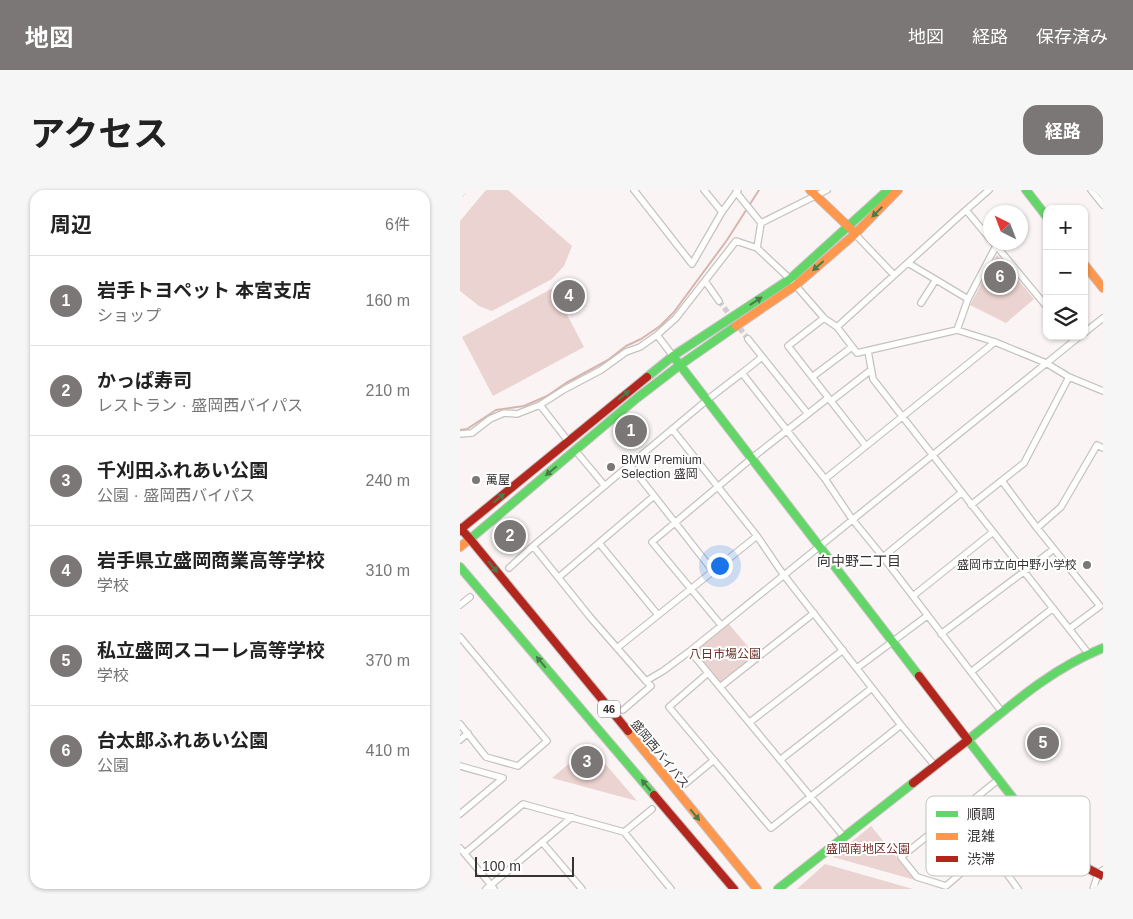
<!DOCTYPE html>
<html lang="ja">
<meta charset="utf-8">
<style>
:root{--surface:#fff;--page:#f6f6f6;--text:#222;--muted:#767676;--line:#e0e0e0;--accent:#7b7777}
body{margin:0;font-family:Helvetica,"Noto Sans JP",sans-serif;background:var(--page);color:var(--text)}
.controls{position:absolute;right:15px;top:15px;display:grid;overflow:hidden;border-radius:10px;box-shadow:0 1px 4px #0004}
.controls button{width:45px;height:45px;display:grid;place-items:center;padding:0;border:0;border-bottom:1px solid var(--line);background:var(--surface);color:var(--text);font:25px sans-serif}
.compass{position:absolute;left:523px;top:15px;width:45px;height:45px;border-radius:50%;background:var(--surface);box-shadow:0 1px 4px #0004;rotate:318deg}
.scale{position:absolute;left:15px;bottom:12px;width:99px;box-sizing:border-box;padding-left:5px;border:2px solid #363333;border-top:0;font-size:14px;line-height:18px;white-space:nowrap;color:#363333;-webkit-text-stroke:4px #fff;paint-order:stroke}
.you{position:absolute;left:259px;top:375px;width:18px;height:18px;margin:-12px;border:4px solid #fff;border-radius:50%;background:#1a73e8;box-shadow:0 0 0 8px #1a73e833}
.badge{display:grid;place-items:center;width:32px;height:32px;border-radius:50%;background:var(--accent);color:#fff;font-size:16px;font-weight:700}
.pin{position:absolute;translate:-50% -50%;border:2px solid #fff;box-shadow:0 1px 5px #0006}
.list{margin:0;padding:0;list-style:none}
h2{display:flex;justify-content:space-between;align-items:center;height:65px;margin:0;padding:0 20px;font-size:21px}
h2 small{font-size:16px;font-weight:400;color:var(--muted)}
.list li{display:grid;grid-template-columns:32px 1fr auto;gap:15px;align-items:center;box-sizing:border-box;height:90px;padding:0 20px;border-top:1px solid var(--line)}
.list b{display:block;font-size:19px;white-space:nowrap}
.list p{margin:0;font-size:16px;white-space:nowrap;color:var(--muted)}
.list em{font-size:16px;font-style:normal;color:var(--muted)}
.icon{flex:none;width:28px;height:28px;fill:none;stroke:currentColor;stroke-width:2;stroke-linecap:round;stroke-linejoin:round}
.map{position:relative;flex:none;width:643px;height:699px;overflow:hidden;border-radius:15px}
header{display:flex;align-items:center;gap:30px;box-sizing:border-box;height:70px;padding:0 25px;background:var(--accent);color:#fff}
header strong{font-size:24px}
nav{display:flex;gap:28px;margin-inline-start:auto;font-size:18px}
.intro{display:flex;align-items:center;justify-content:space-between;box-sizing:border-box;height:120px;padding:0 30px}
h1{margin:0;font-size:35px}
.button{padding:12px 22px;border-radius:15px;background:var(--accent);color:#fff;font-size:18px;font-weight:700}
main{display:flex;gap:30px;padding:0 30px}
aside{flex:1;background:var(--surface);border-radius:15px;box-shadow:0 1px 4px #0004}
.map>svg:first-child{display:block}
</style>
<header>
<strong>地図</strong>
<nav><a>地図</a><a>経路</a><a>保存済み</a></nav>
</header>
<div class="intro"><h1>アクセス</h1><a class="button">経路</a></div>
<main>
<aside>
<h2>周辺<small>6件</small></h2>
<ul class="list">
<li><span class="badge">1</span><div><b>岩手トヨペット 本宮支店</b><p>ショップ</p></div><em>160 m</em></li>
<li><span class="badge">2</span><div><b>かっぱ寿司</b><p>レストラン · 盛岡西バイパス</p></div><em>210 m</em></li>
<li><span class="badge">3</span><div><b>千刈田ふれあい公園</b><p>公園 · 盛岡西バイパス</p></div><em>240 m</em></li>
<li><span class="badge">4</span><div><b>岩手県立盛岡商業高等学校</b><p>学校</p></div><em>310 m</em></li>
<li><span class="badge">5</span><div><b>私立盛岡スコーレ高等学校</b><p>学校</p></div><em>370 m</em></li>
<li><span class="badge">6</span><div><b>台太郎ふれあい公園</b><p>公園</p></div><em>410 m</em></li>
</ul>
</aside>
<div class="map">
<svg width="643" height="699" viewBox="0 0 643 699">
<rect width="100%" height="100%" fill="#faf5f4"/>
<path fill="#ead3d0" d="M26,0H48L112,56L104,76L92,89L32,121L19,116L0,101V31Z
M537,65L574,109L546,133L510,115Z
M93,98L124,157L33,206L2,147Z
M268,433L296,466L260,493L235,464V460Z
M130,556L177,611L92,588Z
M411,636L455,690L373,667Z
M365,674L453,699H337Z"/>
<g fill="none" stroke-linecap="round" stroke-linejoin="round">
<path stroke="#d7b5af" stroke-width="2" d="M0,240L7,239L36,220L64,216L87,206L106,193L148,170L166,156L181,149L200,136L214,122L267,50L299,0"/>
<path stroke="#d3cecd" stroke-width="5.5" stroke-dasharray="5.5 3" stroke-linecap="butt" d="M259,111L288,149"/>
<g stroke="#c6c2c1" stroke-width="8">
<path id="street" d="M174,0L232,74L262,22L278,0
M244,0L262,22
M631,0L643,15
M276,2L301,33L367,0
M0,4L3,0
M506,20L529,0
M395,44L434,85
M533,52L587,117
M297,58L301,33
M448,73L508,109
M245,91L259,111
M461,113L475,91
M364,128L328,156L406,256
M377,137L506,20L530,49
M497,140L508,109L536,56
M624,143L643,128
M197,145L213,166
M288,149L348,224
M408,161L413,189L628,463
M282,183L302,167
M352,187L392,157
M371,211L411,180
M80,215L108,251
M212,239L297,346L323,384L441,535L311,638L209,517L248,483
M0,244L12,243L30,229L44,223L57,224L80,215L105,199L141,180L166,162L180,157L197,145L216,128L276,51L297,58L330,89L364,128L377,137L397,163L497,140L535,152L586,173L609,187L643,201
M115,260L145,296
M170,275L253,381
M365,289L535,152
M542,291L577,338L640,416L609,439
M501,303L423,367L511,482L593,418
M511,315L564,273L609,187
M577,338L601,317L637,255L643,258
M139,353L198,425
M423,367L392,329L365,289L282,183L247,210L73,356L130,427L186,491L203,481L230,461L620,146
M49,378L73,356
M99,387L194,306
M453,406L533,342
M0,415L10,407
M261,435L192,352L292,268L368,208
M481,444L594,359
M0,447L87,551L58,576L26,567L0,534
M157,458L297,346
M230,461L384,647
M397,478L467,426
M511,482L542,522
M260,497L354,423
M163,520L191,496L186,491
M290,532L383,460
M441,535L475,576
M0,550L8,543
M320,570L412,498
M0,576L43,588L0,624
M225,594L254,570
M498,623L529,659L486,696L457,687L441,667L538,590
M164,642L192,619
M82,652L122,699
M0,658L31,695L26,699
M529,659L558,699
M5,663L63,614L164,642L211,699
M34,699L31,695L112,627
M633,699L638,684L643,680"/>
</g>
<g stroke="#c6c2c1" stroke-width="10">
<path id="fast" d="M566,0L587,27
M213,166L459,486
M187,187L213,166L330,89L428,0
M10,349L177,208L220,175L276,136
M0,377L194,605
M570,630L508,550C551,515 591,479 643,458
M318,699L453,593"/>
</g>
<g stroke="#c6c2c1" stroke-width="10">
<path id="slow" d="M350,0L392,40
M624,74L643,98
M276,136L336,95L395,44L438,0
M0,357L10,349
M168,541L297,699"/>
</g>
<g stroke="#c6c2c1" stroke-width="10">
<path id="jam" d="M0,338L1,339L187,187
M0,341L1,339L10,349L168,541
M453,593L508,550L459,486
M194,605L274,699
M570,630C592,654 613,673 643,686"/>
</g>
<use href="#street" stroke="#fefefd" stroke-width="5.5"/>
<use href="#fast" stroke="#63d668" stroke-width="8"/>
<use href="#slow" stroke="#ff974d" stroke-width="8"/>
<use href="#jam" stroke="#b3261e" stroke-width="8"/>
</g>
<defs><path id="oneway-solid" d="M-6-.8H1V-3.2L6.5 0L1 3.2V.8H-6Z" transform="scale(1.25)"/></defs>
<g fill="#4a7c4b">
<use href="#oneway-solid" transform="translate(417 22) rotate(135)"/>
<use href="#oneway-solid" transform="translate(358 76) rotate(139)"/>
<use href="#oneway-solid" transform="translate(296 111) rotate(-33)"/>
<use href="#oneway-solid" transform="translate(164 205) rotate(-39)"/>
<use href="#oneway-solid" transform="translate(91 281) rotate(140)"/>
<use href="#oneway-solid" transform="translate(39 308) rotate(-40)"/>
<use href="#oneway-solid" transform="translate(33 377) rotate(51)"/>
<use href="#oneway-solid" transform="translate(81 472) rotate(-130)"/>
<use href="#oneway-solid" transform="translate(186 595) rotate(-130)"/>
<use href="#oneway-solid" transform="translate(235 625) rotate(51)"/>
</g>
<g fill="#7b7777" stroke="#fff" stroke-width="2">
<circle cx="151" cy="277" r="5"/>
<circle cx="16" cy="290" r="5"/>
<circle cx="627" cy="375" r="5"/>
</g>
<g text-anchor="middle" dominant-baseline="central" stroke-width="4" stroke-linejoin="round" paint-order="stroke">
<rect fill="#fff" stroke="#727070" stroke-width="1" x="138" y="510.5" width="22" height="17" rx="4"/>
<g font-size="11" font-weight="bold" fill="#363333">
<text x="149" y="519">46</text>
</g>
<g font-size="12" fill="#363333" stroke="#fff" text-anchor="start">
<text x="161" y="270">BMW Premium<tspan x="161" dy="14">Selection 盛岡</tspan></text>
<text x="26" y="290">萬屋</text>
<text x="617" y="375" text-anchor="end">盛岡市立向中野小学校</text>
</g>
<g font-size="12" fill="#6d3028" stroke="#fff">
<text x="265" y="464">八日市場公園</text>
<text x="408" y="659">盛岡南地区公園</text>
</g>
<g font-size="12" fill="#363333" stroke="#fff">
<text transform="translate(200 564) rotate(51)">盛岡西バイパス</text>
</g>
<g font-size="14" fill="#363333" stroke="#fff">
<text x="399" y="371">向中野二丁目</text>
</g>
</g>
<rect x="466" y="606" width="164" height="80" rx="8" fill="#fff" stroke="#c3c2c2" stroke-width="1"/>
<rect x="476" y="621" width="22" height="6" fill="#63d668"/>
<rect x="476" y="643" width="22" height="7" fill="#ff974d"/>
<rect x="476" y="666" width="22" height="6" fill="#b3261e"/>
<g font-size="14" fill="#363333">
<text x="507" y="629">順調</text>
<text x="507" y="651">混雑</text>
<text x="507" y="674">渋滞</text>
</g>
</svg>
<div class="controls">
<button>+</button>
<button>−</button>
<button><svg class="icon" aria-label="layers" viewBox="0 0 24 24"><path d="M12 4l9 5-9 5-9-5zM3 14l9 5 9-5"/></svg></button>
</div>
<svg class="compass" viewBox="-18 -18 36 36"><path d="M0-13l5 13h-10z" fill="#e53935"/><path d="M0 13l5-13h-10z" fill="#767676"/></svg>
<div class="scale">100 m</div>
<div class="you"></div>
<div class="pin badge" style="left:171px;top:241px">1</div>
<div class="pin badge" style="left:50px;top:346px">2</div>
<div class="pin badge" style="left:127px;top:572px">3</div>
<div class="pin badge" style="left:109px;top:106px">4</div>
<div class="pin badge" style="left:583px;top:553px">5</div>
<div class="pin badge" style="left:540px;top:87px">6</div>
</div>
</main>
